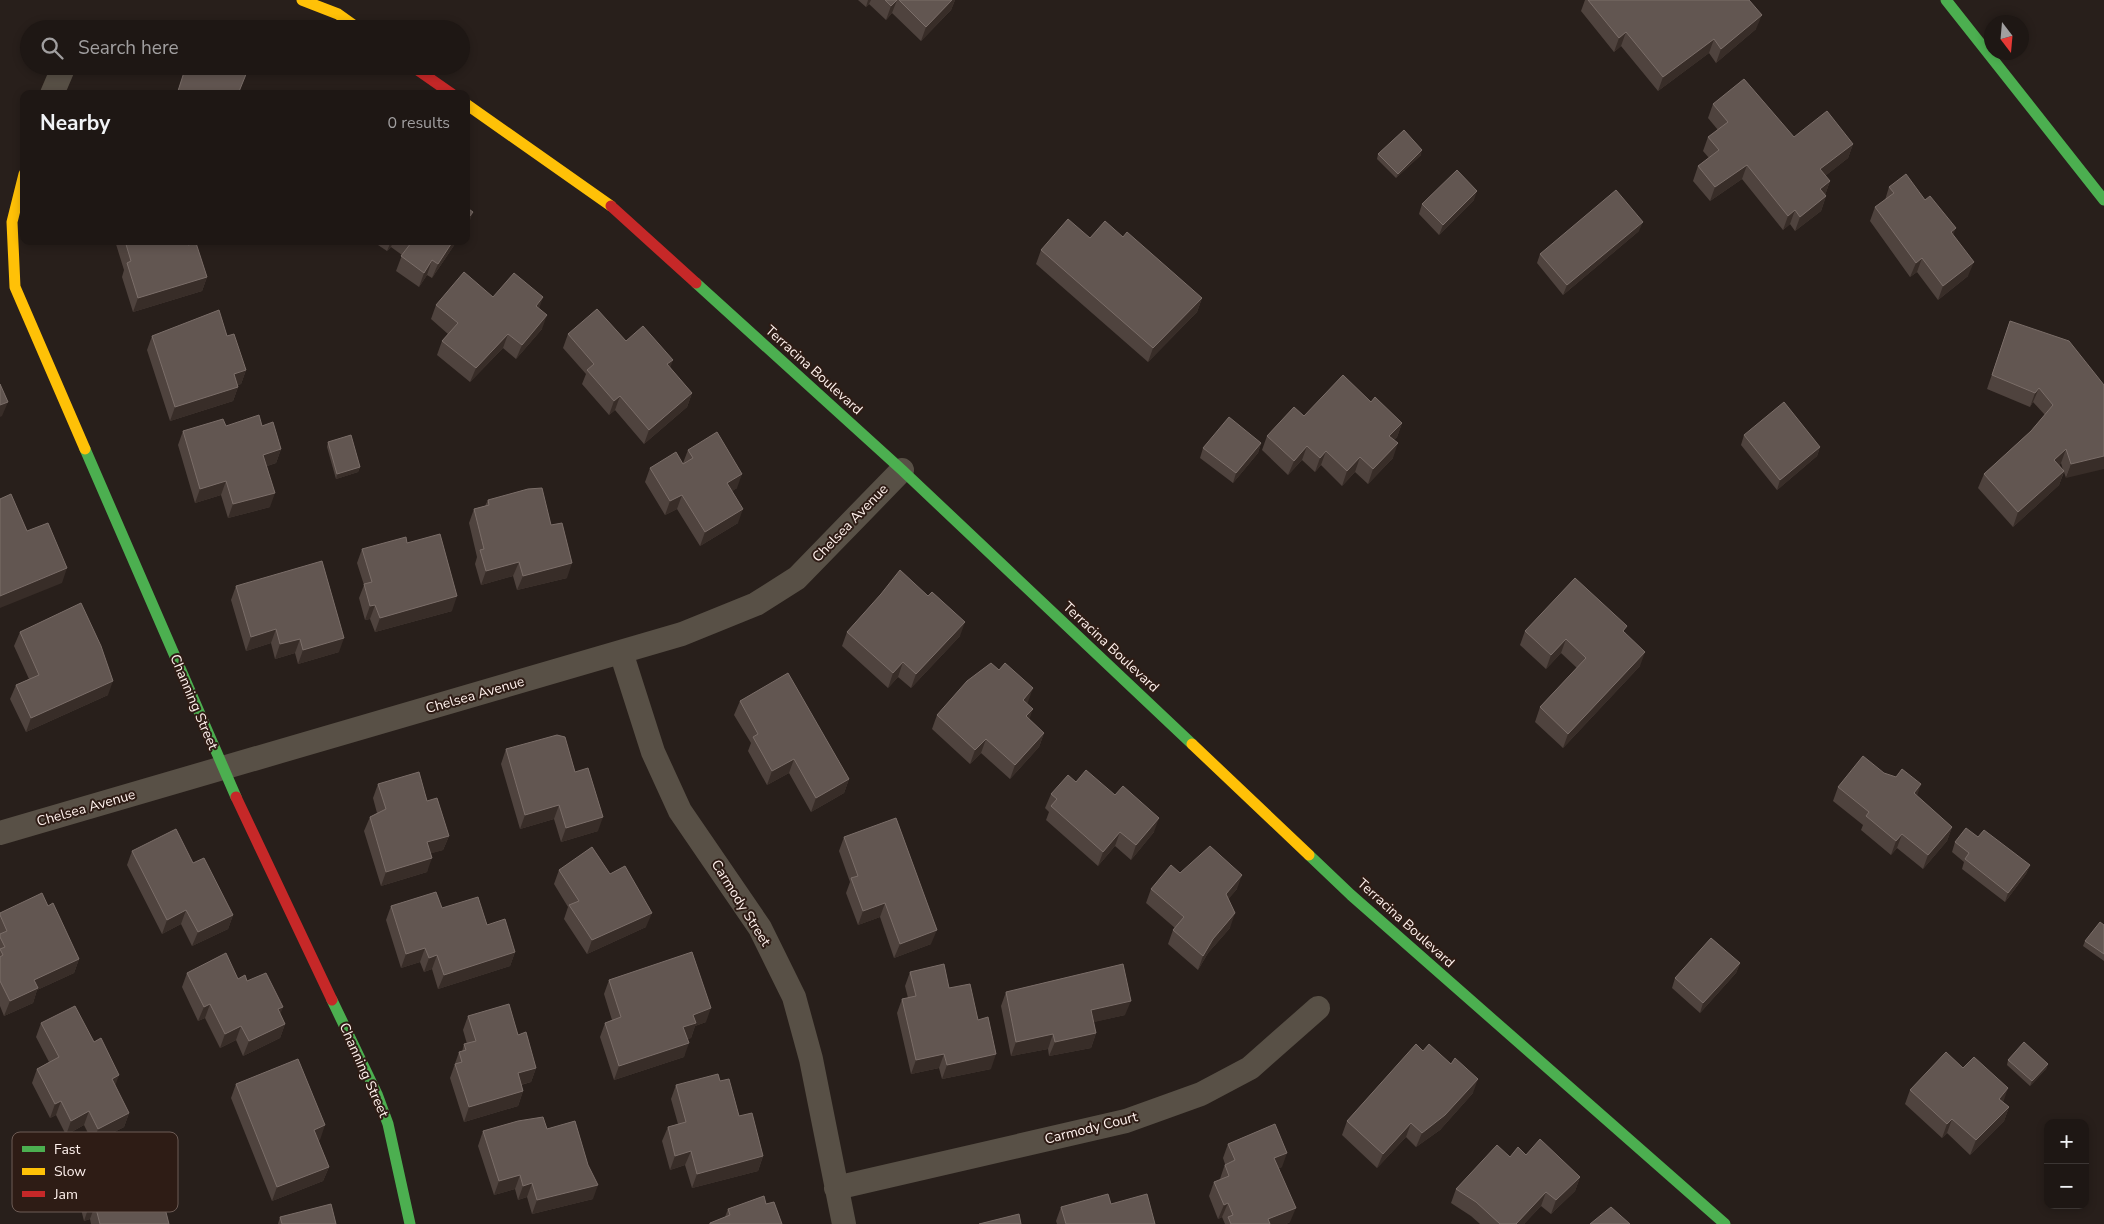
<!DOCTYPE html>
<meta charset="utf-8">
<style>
:root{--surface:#1e1714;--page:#26201d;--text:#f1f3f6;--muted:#a19fa0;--line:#3c3634}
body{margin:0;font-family:"Nunito Sans",sans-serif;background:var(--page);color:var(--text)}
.controls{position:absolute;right:15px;bottom:15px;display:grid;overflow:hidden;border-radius:10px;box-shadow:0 2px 8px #0003}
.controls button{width:45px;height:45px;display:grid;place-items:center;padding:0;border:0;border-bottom:1px solid var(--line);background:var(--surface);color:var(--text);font:25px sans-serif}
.compass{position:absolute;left:1984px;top:15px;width:45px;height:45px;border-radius:50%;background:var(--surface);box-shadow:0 2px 8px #0003;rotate:164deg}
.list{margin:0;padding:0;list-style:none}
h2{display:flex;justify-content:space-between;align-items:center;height:65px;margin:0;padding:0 20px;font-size:21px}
h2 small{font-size:16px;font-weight:400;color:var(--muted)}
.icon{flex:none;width:28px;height:28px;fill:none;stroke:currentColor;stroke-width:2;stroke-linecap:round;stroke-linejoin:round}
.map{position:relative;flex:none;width:2104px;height:1224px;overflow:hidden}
.search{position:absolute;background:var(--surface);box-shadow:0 2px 8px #0003;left:20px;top:20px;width:450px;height:55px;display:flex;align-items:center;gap:12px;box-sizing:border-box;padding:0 18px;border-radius:28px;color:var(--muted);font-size:19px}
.panel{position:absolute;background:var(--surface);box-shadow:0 2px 8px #0003;left:20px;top:90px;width:450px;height:155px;border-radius:10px}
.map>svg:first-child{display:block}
</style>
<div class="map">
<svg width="2104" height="1224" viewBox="0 0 2104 1224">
<rect width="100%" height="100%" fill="#281f1b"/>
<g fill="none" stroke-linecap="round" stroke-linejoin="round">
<path stroke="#585046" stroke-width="24" d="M52,94L64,66
M621,652L653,752L680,811L760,928L794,997L811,1059L844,1224
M0,833L682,634L756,604L797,578L902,470
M836,1188L1126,1121L1201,1094L1250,1068L1318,1008"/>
<path stroke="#4caf50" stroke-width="11" d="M1946,0L2104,200
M696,283L902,470L1192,744
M85,449L236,797
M1309,855L1351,895L1725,1224
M332,1000L377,1094L388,1124L410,1224"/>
<path stroke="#ffc107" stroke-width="11" d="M302,0L338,14L359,29
M466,104L611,206
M24,174L12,222L15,287L85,449
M1192,744L1309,855"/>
<path stroke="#c62828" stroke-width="11" d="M412,66L452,94
M611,206L696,283
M236,797L332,1000"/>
</g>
<path fill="#4f433e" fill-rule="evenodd" d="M858,0H955L951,10L921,41L892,13L886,20L869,4L866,7Z
M1585,0H1749L1756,29L1716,63L1709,53L1658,91L1621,46L1614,52L1581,11Z
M1713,104L1794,137L1853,144L1848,158L1825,176L1830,181L1825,195L1826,196L1821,211L1795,231L1790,224L1783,230L1742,179L1710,201L1693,181L1698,166L1709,158L1703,151L1708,137L1718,130L1708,118Z
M1378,154L1421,155L1396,178L1377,159Z
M1889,187L1953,235L1968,276L1938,300L1917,272L1910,277L1870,221L1875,207L1885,200Z
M1474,200L1439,235L1419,214L1422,204Z
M1639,231L1563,295L1537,263L1540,254Z
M1123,237L1202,298L1197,312L1148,362L1036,264L1041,250L1090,238Z
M115,241H186L188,245L207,277L202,291L133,312L122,277L124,270Z
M372,241H457L432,278L427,275L419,287L396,271L402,255L391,247L387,251Z
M493,297L539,309L542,329L516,359L503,348L470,382L437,355L442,341L448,334L431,319L436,305Z
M2010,321L2104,385L2066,478L2064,472L2059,485L2013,527L1978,488L1984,474L2031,431L2045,415L2033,402L2030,407L1987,389ZM2061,463L2063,470L2059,465Z
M568,334L626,341L670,368L692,393L687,407L644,444L615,410L609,415L582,384L586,374L563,348Z
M152,336H227L246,370L241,384L238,385V387L233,401L170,421L147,350Z
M1371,402L1402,423L1397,437L1394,440L1393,458L1368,484L1355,472L1342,486L1321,465L1315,472L1302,460L1288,475L1262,450L1267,436L1304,416Z
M226,426H262L281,449L276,463L267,466L270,507L228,518L221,495L195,503L178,445L183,431Z
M1744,435L1820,447L1817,456L1777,490L1741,445Z
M328,442L360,467L358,472L336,479L327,447Z
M1261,443L1258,453L1233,483L1200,458L1203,448Z
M688,450L737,488L732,491L738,523L700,546L677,509L665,515L645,482L650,468L683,463Z
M488,500L551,525L567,578L517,590L513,576L481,585L475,564L477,557L469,523L474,509L485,506Z
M407,543L452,611L375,632L370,619L365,620L359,598L364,585L357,563L362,549Z
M236,586L339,652L298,664L295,653L275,659L271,643L246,651L231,600Z
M928,596L960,636L911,688L898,677L888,688L842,646L847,632Z
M1525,631L1625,632L1640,666L1563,748L1535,722L1540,707L1577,668L1561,653L1546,669L1520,645Z
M20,632L108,695L26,732L10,699L16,685L29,679L14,646Z
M740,701L849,779L844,793L811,812L789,773L767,785L748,751L751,743L734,715Z
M1028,702L1027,703L1029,719L1044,733L1039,747L1010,779L981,753L970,764L932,729L937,715Z
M506,749L575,772L598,831L561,842L554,819L520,829L501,764Z
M1884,773L1917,796L1952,827L1947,841L1923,869L1897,848L1891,855L1861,830L1863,825L1833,801L1838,787Z
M1076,782L1115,795L1154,832L1131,860L1115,846L1098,866L1046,820L1049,812L1045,808L1051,794Z
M378,784L427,801L449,836L443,850L431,853L427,872L381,886L364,831L370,817L377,813L373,798Z
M844,837L931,944L894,958L880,917L858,925L846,893L850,882L839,851Z
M1978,837L2030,865L2026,874L2005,902L1962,869L1964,862L1952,852L1955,842Z
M132,851L193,863L233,915L228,929L192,946L181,924L162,934L127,865Z
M559,870L610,874L646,927L587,954L564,919L568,907L554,884Z
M1180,873L1237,889L1228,899L1230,928L1208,953L1198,970L1168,944L1173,930L1175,928L1146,903L1151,889Z
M48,906L79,959L74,973L37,990L33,1003L4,1016L0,1006V913Z
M391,906L442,908L487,925L515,952L510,966L438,989L432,969L424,972L420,962L401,968L386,920Z
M2104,925V961L2083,946L2085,941Z
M1740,963L1736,973L1700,1013L1672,988L1675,978Z
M910,972L949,988L978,1020L991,1069L942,1079L939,1068L911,1074L897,1013L902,999L908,998L905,986Z
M187,973L238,979L247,981L280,1014L285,1024L280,1038L243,1056L236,1040L220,1048L205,1018L198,1021L182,987Z
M609,980L706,1022L695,1026L691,1038L687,1039L684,1057L614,1080L600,1037L605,1023L612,1020L604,994Z
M1006,992L1125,1015L1093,1022L1096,1033L1091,1048L1049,1056L1048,1049L1011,1056L1001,1006Z
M468,1016L518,1035L536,1068L531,1082L521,1085L523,1091L518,1106L464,1122L450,1078L459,1052H462L464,1044H467L463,1030Z
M41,1023L115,1086L129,1113L124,1127L93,1143L84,1125L66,1135L56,1115L50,1118L32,1083L37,1069L49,1062L36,1037Z
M2008,1060L2048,1064L2046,1069L2030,1086L2007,1065Z
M1963,1068L2009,1107L2004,1121L1970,1155L1947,1133L1942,1138L1905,1104L1910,1090Z
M720,1081L739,1116L763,1156L758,1171L692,1188L685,1165L670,1170L662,1141L668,1127L678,1124L671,1099L676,1085Z
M236,1084L320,1140H318L329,1167L323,1181L272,1201L231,1098Z
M1473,1093L1440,1130L1416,1147L1406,1137L1377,1168L1342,1135L1347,1121Z
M547,1129L593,1199L532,1214L527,1197L518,1200L515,1189L494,1195L478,1146L483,1131Z
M1228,1144L1282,1167L1279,1168L1290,1222L1286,1224H1225L1222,1217L1218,1219L1209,1196L1214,1182L1220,1180V1179L1225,1164L1223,1158Z
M1526,1155L1580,1177L1575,1191L1551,1214L1541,1206L1524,1224H1480L1471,1216L1451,1203L1456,1189L1510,1157Z
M78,1159L169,1224H91L90,1219L84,1221L72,1173Z
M766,1204L782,1224H709L710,1223L725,1217L728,1209Z
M1111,1204L1155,1224H1057L1056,1221L1061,1207Z
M280,1217L336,1224H278Z"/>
<path fill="#382d28" d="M868,0H871L869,4L866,7Z
M897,0L892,13L886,20L891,6Z
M952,0H955L951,10L921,41L926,27Z
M1762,15L1756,29L1716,63L1721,49Z
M1626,32L1621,46L1614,52L1619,38Z
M1714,39L1709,53L1658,91L1663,77Z
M1853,144L1848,158L1815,184L1820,169Z
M1422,150L1421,155L1396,178L1398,174Z
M1747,165L1742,179L1710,201L1715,187Z
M1830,181L1825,195L1820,189Z
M1477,191L1474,200L1439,235L1443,225Z
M1826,196L1821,211L1795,231L1800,217Z
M1795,210L1790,224L1783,230L1788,216Z
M473,212L468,226L466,228V221Z
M1643,222L1639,231L1563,295L1567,285Z
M1956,228L1950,243L1951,232Z
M391,241H393L391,247L387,251Z
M453,241H457L432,278L438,264Z
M1922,258L1917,272L1910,277L1916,263Z
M432,260L427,275L419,287L424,273Z
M1974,262L1968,276L1938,300L1943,286Z
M207,277L202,291L133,312L138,298Z
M543,297L538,312L536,306Z
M1202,298L1197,312L1148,362L1153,348Z
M547,315L542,329L516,359L522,345Z
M508,334L503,348L470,382L476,368Z
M673,360L668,374L667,364Z
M246,370L241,384L229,388L234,374Z
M238,387L233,401L170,421L175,407Z
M2039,388L2033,402L2030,407L2035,393Z
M692,393L687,407L644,444L649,430Z
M620,396L615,410L609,415L614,401Z
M8,402L2,416L0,417V405Z
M1402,423L1397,437L1384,450L1389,436Z
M1261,443L1258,453L1233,483L1236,473Z
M1398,443L1393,458L1368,484L1373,469Z
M1307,446L1302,460L1288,475L1294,461Z
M1820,447L1817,456L1777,490L1780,480Z
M281,449L276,463L258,469L263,455Z
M2066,449L2061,463L2049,474L2054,460Z
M1326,451L1321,465L1315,472L1320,458Z
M2104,456V469L2066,478L2071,464Z
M1360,457L1355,472L1342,486L1347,471Z
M360,467L358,472L336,479L337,474Z
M2064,471L2059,485L2013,527L2018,512Z
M742,474L737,488L722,498L727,483Z
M226,481L221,495L195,503L200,489Z
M275,493L270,507L228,518L233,504Z
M682,495L677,509L665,515L670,501Z
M743,509L738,523L700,546L705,532Z
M519,562L513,576L481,585L486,571Z
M572,563L567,578L517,590L523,576Z
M67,568L62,583L0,608V596Z
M457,596L452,611L375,632L380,618Z
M375,605L370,619L365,620L370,606Z
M965,622L960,636L911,688L916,674Z
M276,629L271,643L246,651L251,637Z
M344,638L339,652L298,664L303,650Z
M300,639L295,653L275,659L280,644Z
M1566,639L1561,653L1546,669L1551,655Z
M1645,652L1640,666L1563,748L1568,734Z
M903,662L898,677L888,688L893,673Z
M113,681L108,695L26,732L31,718Z
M1033,688L1028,702L1017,714L1023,700Z
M1033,709L1028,723L1026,716Z
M1044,733L1039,747L1010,779L1015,765Z
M986,739L981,753L970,764L975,750Z
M794,759L789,773L767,785L772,771Z
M849,779L844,793L811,812L816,798Z
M1921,784L1916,799L1914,793Z
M559,805L554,819L520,829L525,815Z
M603,817L598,831L561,842L566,828Z
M1159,818L1154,832L1131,860L1136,845Z
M1952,827L1947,841L1923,869L1928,855Z
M1120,832L1115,846L1098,866L1103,852Z
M1902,834L1897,848L1891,855L1896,841Z
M449,836L443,850L422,856L427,842Z
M432,858L427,872L381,886L386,872Z
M2030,865L2026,874L2005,902L2008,893Z
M1242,875L1237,889L1221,908L1226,894Z
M885,903L880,917L858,925L863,911Z
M186,910L181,924L162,934L167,920Z
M652,913L646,927L587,954L592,940Z
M1235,913L1230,928L1208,953L1198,970L1203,956L1213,939Z
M233,915L228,929L192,946L198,932Z
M937,930L931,944L894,958L900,944Z
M425,948L420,962L401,968L406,954Z
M515,952L510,966L438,989L444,975Z
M437,955L432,969L424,972L429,958Z
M79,959L74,973L37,990L33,1003L4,1016L10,1001L34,980Z
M1740,963L1736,973L1700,1013L1703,1003Z
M1131,1001L1125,1015L1086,1024L1091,1010Z
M210,1004L205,1018L198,1021L204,1007Z
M283,1007L278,1021V1009Z
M711,1008L706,1022L695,1026L691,1038L678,1042L683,1027L693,1015Z
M285,1024L280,1038L243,1056L249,1041Z
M241,1026L236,1040L220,1048L225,1034Z
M1096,1033L1091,1048L1049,1056L1055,1042Z
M1053,1034L1048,1049L1011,1056L1016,1042Z
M689,1043L684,1057L614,1080L619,1066Z
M944,1054L939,1068L911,1074L916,1060Z
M996,1054L991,1069L942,1079L947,1065Z
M2048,1064L2046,1069L2030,1086L2032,1081Z
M536,1068L531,1082L512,1087L518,1073Z
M119,1075L114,1089L112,1079Z
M1478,1079L1473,1093L1440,1130L1416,1147L1422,1133Z
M2008,1088L2003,1103L1999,1099Z
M523,1091L518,1106L464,1122L469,1107Z
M61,1101L56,1115L50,1118L55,1104Z
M2009,1107L2004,1121L1970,1155L1976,1140Z
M89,1111L84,1125L66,1135L71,1121Z
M129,1113L124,1127L93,1143L98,1129Z
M1952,1119L1947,1133L1942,1138L1947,1124Z
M1411,1123L1406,1137L1377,1168L1383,1154Z
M325,1125L320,1140L309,1144L314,1130Z
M691,1151L685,1165L670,1170L675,1156Z
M1287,1153L1282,1167L1269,1172L1274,1158Z
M763,1156L758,1171L692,1188L697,1174Z
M329,1167L323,1181L272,1201L277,1187Z
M520,1175L515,1189L494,1195L499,1181Z
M1580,1177L1575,1191L1551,1214L1556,1200Z
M532,1183L527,1197L518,1200L523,1186Z
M598,1185L593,1199L532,1214L537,1200Z
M1546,1192L1541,1206L1524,1224H1516Z
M1228,1203L1222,1217L1218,1219L1224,1205Z
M95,1205L90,1219L84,1221L89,1206Z
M1296,1208L1290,1222L1286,1224H1266L1268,1219Z"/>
<path fill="#625651" stroke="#7b6e69" d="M885,0H897L891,6Z
M899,0H952L926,27Z
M1588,0H1749L1762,15L1721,49L1714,39L1663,77L1626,32L1619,38Z
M186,66H248L249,67L238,94H177Z
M1744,79L1794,137L1827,111L1853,144L1820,169L1830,181L1820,189L1826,196L1800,217L1795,210L1788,216L1747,165L1715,187L1698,166L1719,150L1708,137L1728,122L1713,104Z
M1404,130L1422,150L1398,174L1378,154Z
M1457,170L1477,191L1443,225L1422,204Z
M1906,174L1925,200L1930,196L1956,228L1951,232L1974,262L1943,286L1922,258L1916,263L1875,207L1894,193L1889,187Z
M1616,190L1643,222L1567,285L1540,254Z
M466,207L473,212L466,221Z
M1068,219L1090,238L1105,221L1123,237L1127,232L1202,298L1153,348L1041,250Z
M125,241H186L188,245L196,243L207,277L138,298L127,263L131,261Z
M408,241H453L438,264L432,260L424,273L401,256L411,243Z
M464,272L493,297L514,273L543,297L536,306L547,315L522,345L508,334L476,368L442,341L458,323L436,305Z
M597,309L626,341L643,326L673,360L667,364L692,393L649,430L620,396L614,401L587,370L594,364L568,334Z
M219,310L227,336L234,334L246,370L234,374L238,387L175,407L152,336Z
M2010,321L2069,341L2104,385V456L2071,464L2066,449L2054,460L2064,471L2018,512L1984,474L2031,431L2053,405L2039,388L2035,393L1992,375Z
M1343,375L1371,402L1375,397L1402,423L1389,436L1398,443L1373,469L1360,457L1347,471L1326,451L1320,458L1307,446L1294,461L1267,436L1294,407L1304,416Z
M0,384L8,402L0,405Z
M1784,402L1820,447L1780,480L1744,435Z
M259,415L262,426L273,422L281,449L263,455L275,493L233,504L226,481L200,489L183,431L223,419L226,426Z
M1229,417L1261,443L1236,473L1203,448Z
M717,432L742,474L727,483L743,509L705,532L682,495L670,501L650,468L676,452L683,464L693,458L688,450Z
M351,435L360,467L337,474L328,442Z
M542,488L551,525L562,523L572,563L523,576L519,562L486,571L480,550L484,549L474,509L489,505L488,500L528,489Z
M11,494L27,531L48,523L67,568L0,596V499Z
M440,534L457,596L380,618L375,605L370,606L364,584L372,582L362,549L406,537L407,543Z
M322,561L344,638L303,650L300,639L280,644L276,629L251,637L236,586Z
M900,570L928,596L932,592L965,622L916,674L903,662L893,673L847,632L881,594Z
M1575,578L1627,626L1623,631L1645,652L1568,734L1540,707L1586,658L1566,639L1551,655L1525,631Z
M81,603L101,646L113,681L31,718L16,685L39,675L20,632Z
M991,663L999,670L1005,663L1033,688L1023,700L1033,709L1026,716L1044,733L1015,765L986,739L975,750L937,715L967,681Z
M788,673L849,779L816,798L794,759L772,771L753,737L758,734L740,701Z
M557,735L565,737L575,772L588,768L603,817L566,828L559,805L525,815L506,749Z
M1863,756L1884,773L1896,777L1902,769L1921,784L1914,793L1952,827L1928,855L1902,834L1896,841L1866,816L1869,812L1838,787Z
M1086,770L1115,795L1123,786L1159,818L1136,845L1120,832L1103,852L1051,806L1057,799L1051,794L1068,775L1076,782Z
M419,772L427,801L437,798L449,836L427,842L432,858L386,872L370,817L386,809L378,784Z
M896,818L937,930L900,944L885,903L863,911L851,878L858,876L844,837Z
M1966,828L1978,837L1984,830L2030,865L2008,893L1965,859L1969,853L1955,842Z
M176,829L193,863L204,858L233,915L198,932L186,910L167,920L132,851Z
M1210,846L1242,875L1226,894L1235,913L1213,939L1203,956L1173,930L1184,917L1151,889L1171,865L1180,873Z
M592,847L610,874L625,866L652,913L592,940L569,905L579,901L559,870Z
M436,892L442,908L478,897L487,925L505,919L515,952L444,975L437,955L429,958L425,948L406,954L391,906Z
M42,893L48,906L53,903L79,959L34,980L38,988L10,1001L0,981V957L3,955L0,949L5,947L0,937V934L7,931L0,915V913Z
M2100,922L2104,925V954L2085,941Z
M1711,938L1740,963L1703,1003L1675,978Z
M692,952L711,1008L693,1015L696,1023L683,1027L689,1043L619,1066L605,1023L621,1017L609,980Z
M226,953L238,979L245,975L247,981L266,973L283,1007L278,1009L285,1024L249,1041L241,1026L225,1034L210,1004L204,1007L187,973Z
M944,964L949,988L970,984L978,1020L988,1017L996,1054L947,1065L944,1054L916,1060L902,999L916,996L910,972Z
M1123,964L1131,1001L1091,1010L1096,1033L1055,1042L1053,1034L1016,1042L1006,992Z
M509,1004L518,1035L526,1032L536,1068L518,1073L523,1091L469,1107L455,1064L462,1062L459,1052L466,1050L464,1044L476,1041L468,1016Z
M75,1006L94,1042L101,1038L119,1075L112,1079L129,1113L98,1129L89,1111L71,1121L61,1101L55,1104L37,1069L59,1057L41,1023Z
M2024,1042L2048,1064L2032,1081L2008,1060Z
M1416,1044L1423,1051L1429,1044L1451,1064L1455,1058L1478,1079L1445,1115L1422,1133L1411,1123L1383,1154L1347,1121Z
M1946,1052L1963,1068L1974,1057L2008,1088L1999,1099L2009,1107L1976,1140L1952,1119L1947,1124L1910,1090Z
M298,1059L325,1125L314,1130L329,1167L277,1187L236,1084Z
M718,1074L720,1081L729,1079L739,1116L752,1113L763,1156L697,1174L691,1151L675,1156L668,1127L686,1122L676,1085Z
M543,1117L547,1129L575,1121L588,1165L598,1185L537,1200L532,1183L523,1186L520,1175L499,1181L483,1131L518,1121Z
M1275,1124L1287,1153L1274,1158L1296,1208L1268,1219L1270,1224H1231L1228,1217L1233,1215L1228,1203L1224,1205L1214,1182L1229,1176L1225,1165L1235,1160L1228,1144Z
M1540,1139L1580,1177L1556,1200L1546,1192L1516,1224H1500L1476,1202L1456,1189L1497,1145L1510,1157L1518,1147L1526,1155Z
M148,1142L169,1224H100L95,1205L89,1206L78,1159Z
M1108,1194L1111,1204L1147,1194L1155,1224H1066L1061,1207Z
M764,1196L766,1204L774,1202L782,1224H710V1223L730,1215L728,1209Z
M331,1204L336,1224H282L280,1217Z
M1611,1207L1630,1224H1590Z
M1019,1214L1021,1224H979Z"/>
<g text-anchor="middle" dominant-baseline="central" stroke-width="4" stroke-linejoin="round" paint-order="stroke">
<g font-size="14" fill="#fff1ed" stroke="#2e1c15">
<text transform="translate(814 370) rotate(42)">Terracina Boulevard</text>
<text transform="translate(850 523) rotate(-46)">Chelsea Avenue</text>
<text transform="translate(1111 647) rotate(43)">Terracina Boulevard</text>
<text transform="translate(475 695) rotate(-16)">Chelsea Avenue</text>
<text transform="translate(194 702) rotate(67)">Channing Street</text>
<text transform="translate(86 808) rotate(-16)">Chelsea Avenue</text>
<text transform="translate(741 903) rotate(58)">Carmody Street</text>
<text transform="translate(1406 923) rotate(42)">Terracina Boulevard</text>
<text transform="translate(364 1070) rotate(66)">Channing Street</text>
<text transform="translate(1091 1128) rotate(-14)">Carmody Court</text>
</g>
</g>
<rect x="12" y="1132" width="166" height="80" rx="8" fill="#2e1c15" stroke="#6d5c56" stroke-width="1"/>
<rect x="22" y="1146" width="23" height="6" fill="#4caf50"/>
<rect x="22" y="1168" width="23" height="7" fill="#ffc107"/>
<rect x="22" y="1191" width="23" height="6" fill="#c62828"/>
<g font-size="14" fill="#fff1ed">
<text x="54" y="1154">Fast</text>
<text x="54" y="1176">Slow</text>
<text x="54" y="1199">Jam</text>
</g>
</svg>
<div class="controls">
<button>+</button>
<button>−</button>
</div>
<svg class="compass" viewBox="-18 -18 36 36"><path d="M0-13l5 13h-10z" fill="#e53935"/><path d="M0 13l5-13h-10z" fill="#a19fa0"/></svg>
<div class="search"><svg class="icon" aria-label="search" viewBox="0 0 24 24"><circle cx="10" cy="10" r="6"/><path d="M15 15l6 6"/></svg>Search here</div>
<section class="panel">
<h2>Nearby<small>0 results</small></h2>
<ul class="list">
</ul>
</section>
</div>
